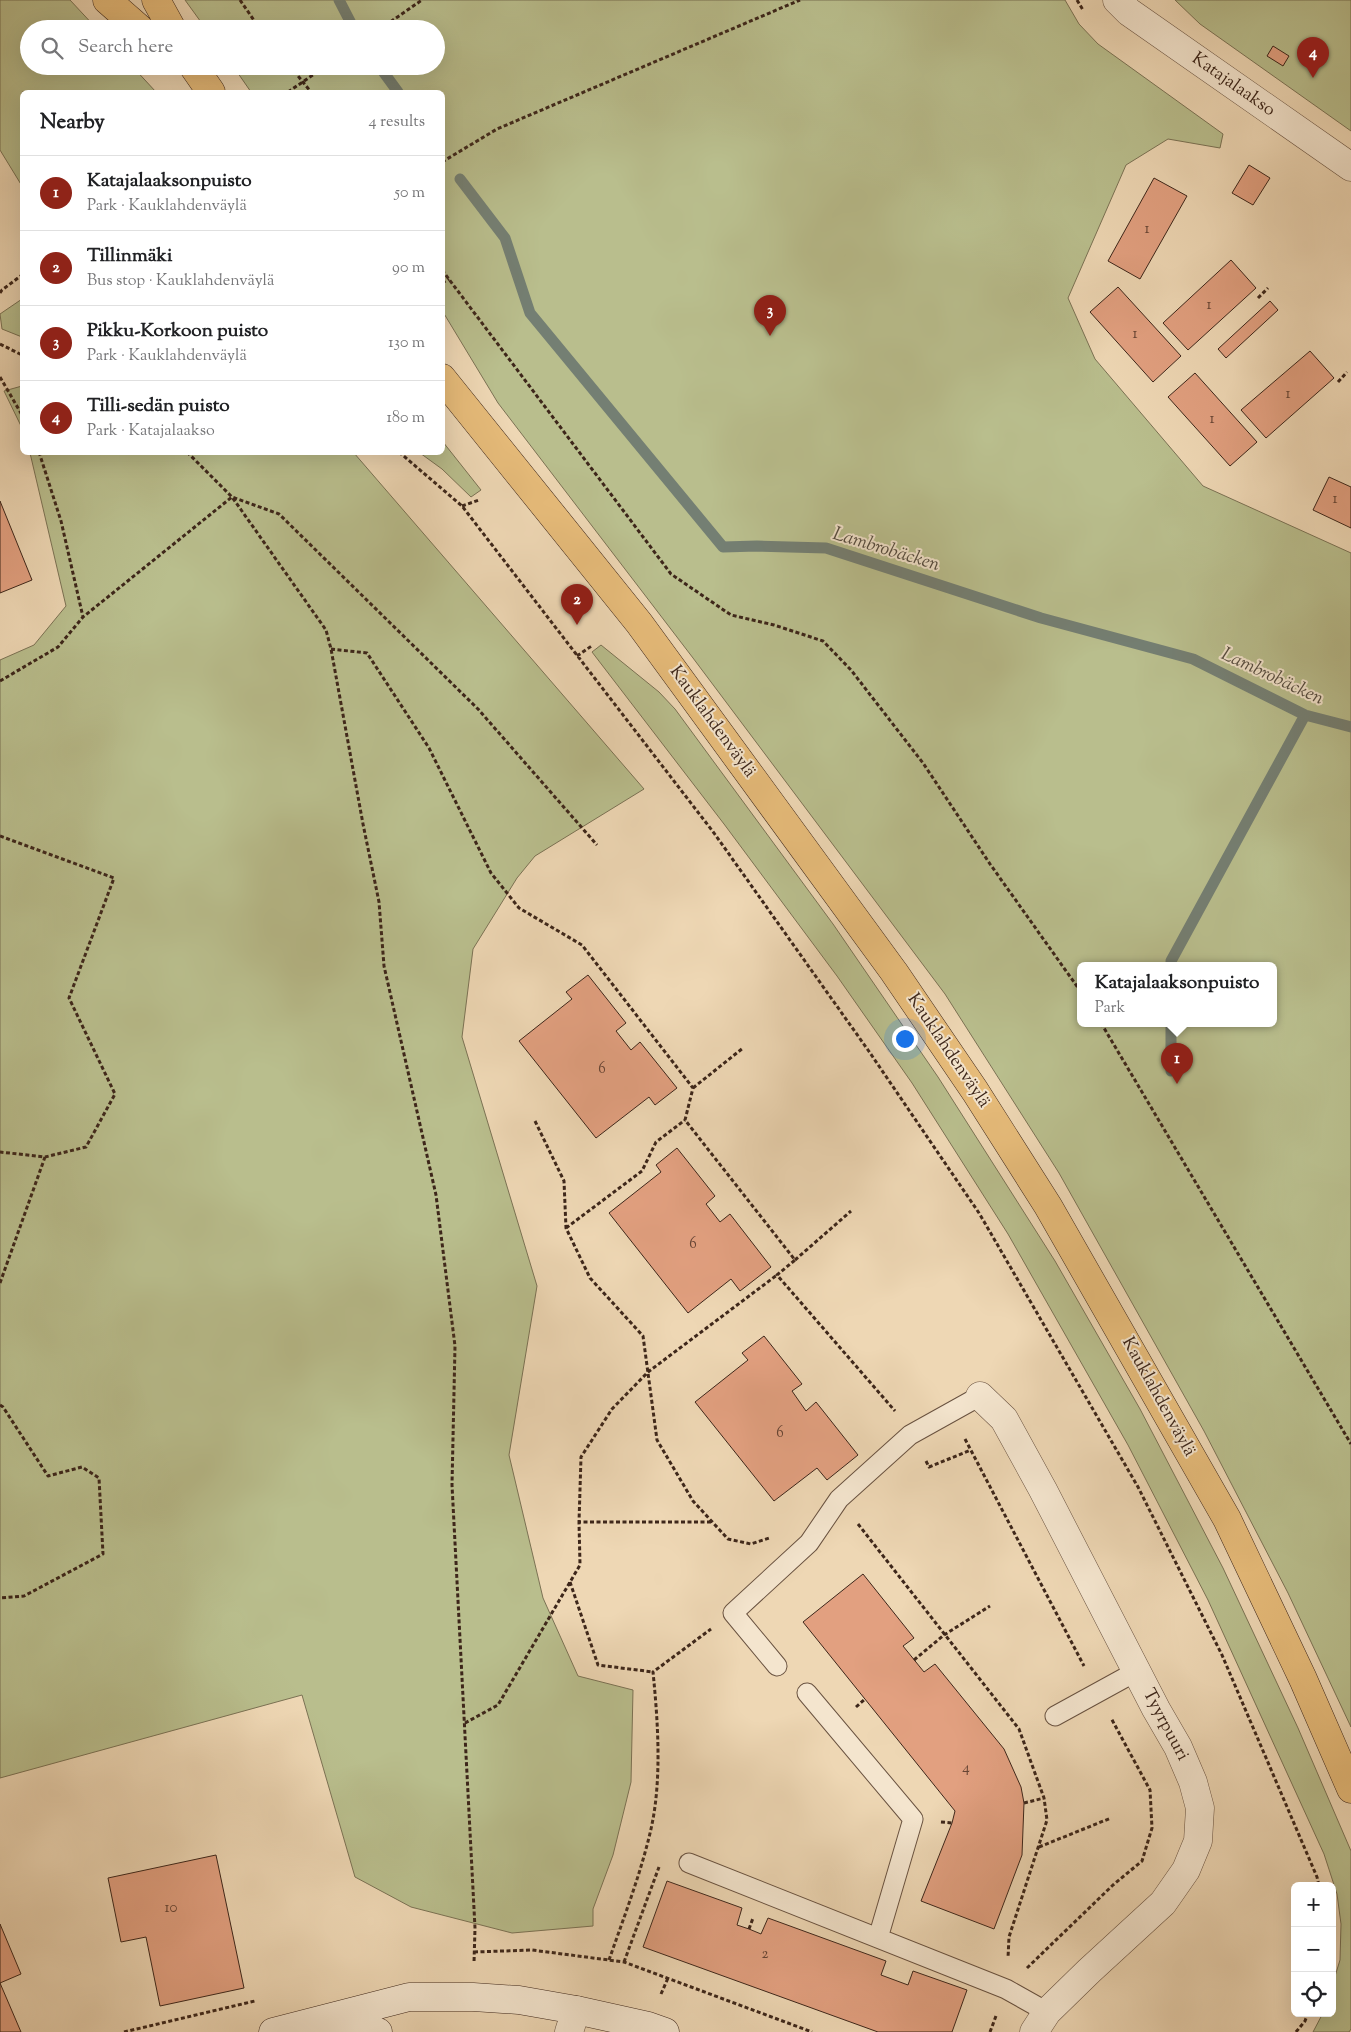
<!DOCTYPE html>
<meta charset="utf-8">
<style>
:root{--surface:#fff;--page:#f2f2f2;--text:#202124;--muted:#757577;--line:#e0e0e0;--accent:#8f2418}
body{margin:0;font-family:"Sorts Mill Goudy",serif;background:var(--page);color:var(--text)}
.controls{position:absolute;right:15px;bottom:15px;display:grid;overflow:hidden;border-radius:8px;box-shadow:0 5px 20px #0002}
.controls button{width:45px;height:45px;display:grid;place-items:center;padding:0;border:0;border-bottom:1px solid var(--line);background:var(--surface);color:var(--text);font:25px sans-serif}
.you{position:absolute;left:904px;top:1038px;width:18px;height:18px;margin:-12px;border:4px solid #fff;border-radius:50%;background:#1a73e8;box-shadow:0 0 0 8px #1a73e833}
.badge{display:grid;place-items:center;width:32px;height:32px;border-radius:50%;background:var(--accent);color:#fff;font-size:16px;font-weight:700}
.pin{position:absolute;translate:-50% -41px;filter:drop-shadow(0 1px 2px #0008)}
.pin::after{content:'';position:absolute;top:26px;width:18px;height:15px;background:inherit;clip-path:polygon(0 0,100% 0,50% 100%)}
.popup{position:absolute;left:1077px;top:962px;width:200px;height:65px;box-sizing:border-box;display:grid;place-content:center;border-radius:8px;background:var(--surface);filter:drop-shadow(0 1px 4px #0005);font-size:16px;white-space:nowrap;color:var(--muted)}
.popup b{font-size:19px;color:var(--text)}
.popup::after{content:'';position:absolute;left:50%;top:100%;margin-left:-10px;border:10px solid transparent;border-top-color:var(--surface)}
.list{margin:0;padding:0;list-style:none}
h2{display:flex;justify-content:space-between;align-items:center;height:65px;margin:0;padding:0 20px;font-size:21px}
h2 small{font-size:16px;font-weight:400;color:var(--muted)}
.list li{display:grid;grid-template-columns:32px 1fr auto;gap:15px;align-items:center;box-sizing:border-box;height:75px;padding:0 20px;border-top:1px solid var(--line)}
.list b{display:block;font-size:19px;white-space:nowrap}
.list p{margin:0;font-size:16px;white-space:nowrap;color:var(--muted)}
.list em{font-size:16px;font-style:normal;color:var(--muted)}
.icon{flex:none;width:28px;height:28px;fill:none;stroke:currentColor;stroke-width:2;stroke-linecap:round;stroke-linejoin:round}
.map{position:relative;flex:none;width:1351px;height:2032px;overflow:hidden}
.search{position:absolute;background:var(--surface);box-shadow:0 5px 20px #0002;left:20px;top:20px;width:425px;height:55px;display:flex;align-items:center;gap:12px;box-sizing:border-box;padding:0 18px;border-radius:28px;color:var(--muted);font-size:19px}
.panel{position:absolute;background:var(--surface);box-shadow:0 5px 20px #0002;left:20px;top:90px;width:425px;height:365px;border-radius:8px}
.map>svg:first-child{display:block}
</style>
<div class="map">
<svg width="1351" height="2032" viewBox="0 0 1351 2032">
<rect width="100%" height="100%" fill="#eed7b4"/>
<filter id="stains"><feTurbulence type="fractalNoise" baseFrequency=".004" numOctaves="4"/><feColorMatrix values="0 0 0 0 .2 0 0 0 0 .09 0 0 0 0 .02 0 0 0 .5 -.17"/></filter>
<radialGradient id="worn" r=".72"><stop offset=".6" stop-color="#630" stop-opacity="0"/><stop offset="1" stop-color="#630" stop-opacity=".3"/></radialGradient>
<path fill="#b9be8d" stroke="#7b7254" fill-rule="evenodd" d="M0,0H70L97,29H29V66H132L156,92H22V186L0,150Z
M185,0H1065L1079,24L1098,44L1223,134L1220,148L1168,139L1126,165L1068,298L1095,359L1203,486L1351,553V1727L1288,1593L1204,1431L1059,1173L945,994L693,658L498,403L443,312L442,92H251L233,66H436V29H206ZM1081,965H1273V1023H1081Z
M1175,0H1351V131L1200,24Z
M22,299V337L2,329L0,314Z
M22,386V428L4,391Z
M443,442L481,490L471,497L442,469L420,453L442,452Z
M30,453H354L644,789L535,856L517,878L473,949L462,1037L537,1286L509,1455L543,1598L578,1676L633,1690L631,1782L613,1855L593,1909V1926L512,1933L411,1907L355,1877L302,1695L0,1778V660L34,645L66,606Z
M601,645L659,692L675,709L833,924L938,1077L1055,1261L1140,1409L1223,1568L1298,1728L1351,1851V2029L1349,2032H1313L1323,2013H1332V1986L1340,1960L1341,1924L1337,1894L1324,1854L1208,1600L1128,1445L1008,1234L912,1083L837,976L724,824L592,652Z"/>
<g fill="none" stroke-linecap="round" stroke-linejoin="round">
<path stroke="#747f73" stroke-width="11" d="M339,0L354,29
M379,66L398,92
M460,179L505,238L530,313L723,547L757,546L826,548L1041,618L1193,659L1305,715L1351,727
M1171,965V961L1305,715
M1171,1023V1071"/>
</g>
<path fill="#e2a080" stroke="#3d261a" d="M1273,46L1289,56L1283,66L1267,56Z
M1249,165L1270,178L1253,205L1232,193Z
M1154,178L1187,196L1140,279L1108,261Z
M1231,260L1256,288L1188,350L1163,323Z
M1118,287L1181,356L1153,382L1090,312Z
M1270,301L1278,310L1226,358L1218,349Z
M1310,351L1334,378L1266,438L1241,410Z
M1195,373L1257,442L1230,466L1168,397Z
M1329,477L1351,487V528L1313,510Z
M0,501L32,580L0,593Z
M588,975L626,1023L616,1031L631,1050L640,1042L677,1088L655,1105L649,1097L596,1138L519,1041L572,999L566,992Z
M677,1148L715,1196L706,1204L720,1222L730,1214L771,1267L740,1291L731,1279L688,1313L609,1213L661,1172L656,1165Z
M764,1336L802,1384L792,1391L806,1411L816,1402L858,1455L827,1480L817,1468L774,1501L695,1402L748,1360L742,1353Z
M863,1574L914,1638L903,1646L924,1672L935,1664L1004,1749L1021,1787L1024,1803L1022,1855L994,1929L921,1901L952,1823L955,1811L803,1622Z
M216,1855L244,1988L160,2006L146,1937L121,1942L108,1878Z
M667,1881L742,1908L737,1925L749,1929L761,1934L768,1918L886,1961L881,1975L908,1985L913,1971L967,1990L952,2032H878L643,1947Z
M0,1924L21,1974L0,1983L21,2032H0Z"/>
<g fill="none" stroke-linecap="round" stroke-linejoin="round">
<g stroke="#695240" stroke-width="21">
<path id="lane" d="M777,1666L733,1613L809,1543L839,1499L910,1435L980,1396
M807,1693L913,1819L878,1938
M1055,1716L1137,1671
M689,1863L1006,1989L1047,2012"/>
</g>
<g stroke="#695240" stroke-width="29">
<path id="street" d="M1117,0L1129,12L1351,167
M980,1396L1004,1419L1043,1490L1156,1709L1178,1747L1193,1782L1200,1808L1198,1841L1186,1870L1163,1903L1089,1971L1047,2012L1034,2032
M569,2032L576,2010"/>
</g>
<g stroke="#3d261a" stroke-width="29">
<path id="secondary" d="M321,2028L378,2032
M273,2032L409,1997H473L519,2000L576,2010L648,2026L665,2032"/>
</g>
<g stroke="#3d261a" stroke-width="29">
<path id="primary" d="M107,0L140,29
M156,0L172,29
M193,66L211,92
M442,378L639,623L894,972L975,1091L1048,1206L1227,1519L1303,1679L1351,1789"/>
</g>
<path stroke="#3d261a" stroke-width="3" stroke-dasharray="4 2.5" stroke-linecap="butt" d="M240,0L260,29
M1077,0L1083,10
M380,29L422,0
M290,66L311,92
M442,162L497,129L800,0
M442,270L671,574L731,615L774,625L823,641L851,670L923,763L990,864L1081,992
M442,283L449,279
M0,293L2,290L22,275
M1258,298L1268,288
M0,344L22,355
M0,377L22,415
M1338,382L1347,372
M39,452L61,521L83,617
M187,452L232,497L326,630L331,649L363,824L379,902L384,966L436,1195L455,1346L452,1485L475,1928L474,1963
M399,452L462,506L714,833L868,1050L979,1213L1138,1487L1222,1655L1317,1877L1319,1886
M462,506L479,500
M331,649L367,653L429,748L491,873L519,908L582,945L693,1088L685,1120L795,1260L777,1275L895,1411
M577,656L593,645
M0,681L58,647L83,617L232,497L279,514L478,709L597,845
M0,836L114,878L69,998L115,1094L86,1147L45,1157L0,1152
M1101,1023L1351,1444
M693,1088L743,1048
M535,1121L564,1181L566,1228L590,1278L643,1336L657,1440L693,1501L728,1539L751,1544L769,1538
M566,1228L642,1171L656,1142L685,1120
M795,1260L851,1211
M0,1283L45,1157
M0,1405L3,1407L48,1476L82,1467L99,1478L103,1554L24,1596L0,1598
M965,1439L1084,1666
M926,1461L929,1467L971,1450
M711,1522H579L581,1457L612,1409L648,1372L777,1275
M858,1524L1019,1729L1044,1798L1047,1820L1009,1937L1008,1958
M570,1582L598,1665L653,1672
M914,1660L944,1635L990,1606
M856,1707L865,1699
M465,1723L498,1705L580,1565L579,1522
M1024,1803L1044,1798
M941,1822L952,1823
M1039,1847L1111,1818
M749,1929L753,1918
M474,1952L532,1950L624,1962L812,2032
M609,1960C624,1917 641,1873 651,1829C662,1780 658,1722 653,1672L711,1629
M624,1962L659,1867
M1027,1968L1113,1885L1142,1861L1152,1828L1150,1790L1111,1718
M661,1994L668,1978
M124,2032L255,2001
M990,2032L996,2016
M1296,2032L1305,2021L1308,2013"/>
<use href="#lane" stroke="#f4e5ce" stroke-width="19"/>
<use href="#street" stroke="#f4e5ce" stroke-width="28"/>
<use href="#secondary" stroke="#f4e5ce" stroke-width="28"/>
<use href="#primary" stroke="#e7bc7a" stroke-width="28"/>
<path stroke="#3d261a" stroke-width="3" stroke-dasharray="4 2.5" stroke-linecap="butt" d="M288,92L326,66"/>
</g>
<g text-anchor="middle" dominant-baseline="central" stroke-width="4" stroke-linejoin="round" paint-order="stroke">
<g font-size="15" fill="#664434">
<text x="1147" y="229">1</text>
<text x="1209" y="305">1</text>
<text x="1135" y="334">1</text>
<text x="1288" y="394">1</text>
<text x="1212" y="419">1</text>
<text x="1335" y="499">1</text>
<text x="602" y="1069">6</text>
<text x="693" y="1244">6</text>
<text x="780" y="1433">6</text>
<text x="966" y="1768">4</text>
<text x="171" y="1908">10</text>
<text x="765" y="1954">2</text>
</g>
<g font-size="18" fill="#3d261a" stroke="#f4e5ce">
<text transform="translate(1233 85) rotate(35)">Katajalaakso</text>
<text transform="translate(712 722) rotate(54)">Kauklahdenväylä</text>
<text transform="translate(948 1051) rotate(56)">Kauklahdenväylä</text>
<text transform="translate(1158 1397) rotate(61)">Kauklahdenväylä</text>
<text transform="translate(1165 1725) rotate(62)">Tyyrpuuri</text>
</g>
<g font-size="19" font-style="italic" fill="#544b3f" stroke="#f4e5ce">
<text transform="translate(886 550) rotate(17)">Lambrobäcken</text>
<text transform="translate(1272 677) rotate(25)">Lambrobäcken</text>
</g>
</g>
<rect width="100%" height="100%" filter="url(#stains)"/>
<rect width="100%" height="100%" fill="url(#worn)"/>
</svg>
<div class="controls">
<button>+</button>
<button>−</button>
<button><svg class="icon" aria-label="locate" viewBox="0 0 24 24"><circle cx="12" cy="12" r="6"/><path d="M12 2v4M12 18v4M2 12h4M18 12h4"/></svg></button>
</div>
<div class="you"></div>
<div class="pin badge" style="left:1177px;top:1084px">1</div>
<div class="popup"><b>Katajalaaksonpuisto</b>Park</div>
<div class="pin badge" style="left:577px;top:625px">2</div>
<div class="pin badge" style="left:770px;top:336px">3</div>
<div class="pin badge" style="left:1313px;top:78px">4</div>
<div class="search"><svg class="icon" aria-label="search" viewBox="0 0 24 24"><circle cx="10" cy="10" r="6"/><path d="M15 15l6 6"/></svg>Search here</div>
<section class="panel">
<h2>Nearby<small>4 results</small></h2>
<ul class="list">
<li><span class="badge">1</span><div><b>Katajalaaksonpuisto</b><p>Park · Kauklahdenväylä</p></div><em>50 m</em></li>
<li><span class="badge">2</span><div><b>Tillinmäki</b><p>Bus stop · Kauklahdenväylä</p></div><em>90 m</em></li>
<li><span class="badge">3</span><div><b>Pikku-Korkoon puisto</b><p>Park · Kauklahdenväylä</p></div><em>130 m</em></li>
<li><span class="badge">4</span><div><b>Tilli-sedän puisto</b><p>Park · Katajalaakso</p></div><em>180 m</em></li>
</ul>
</section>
</div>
